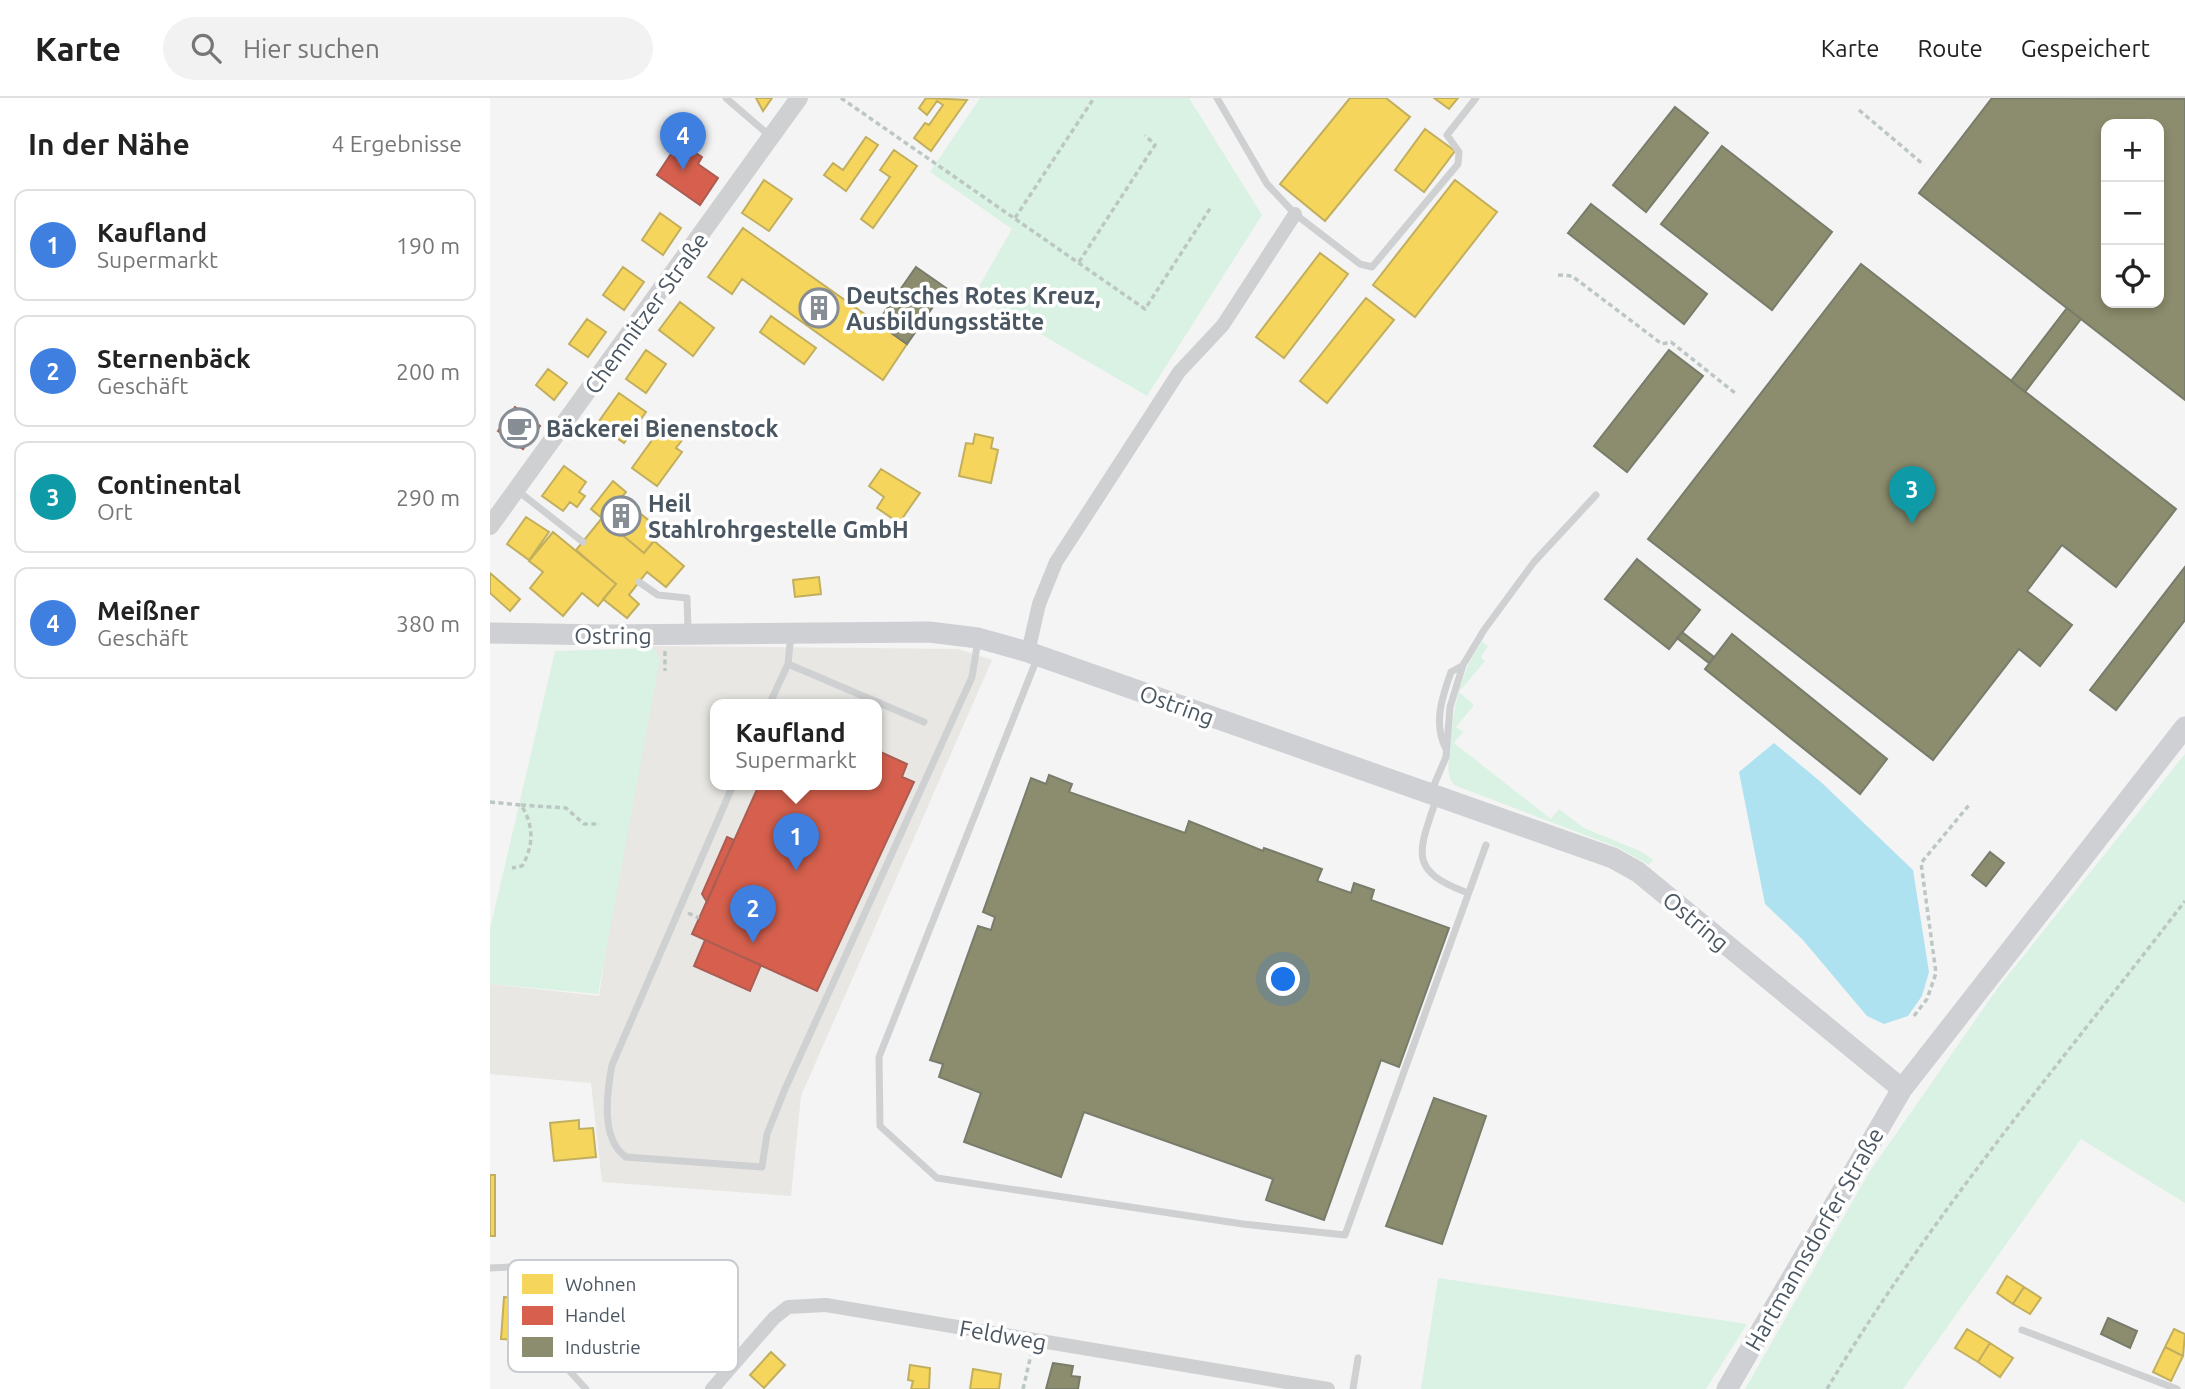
<!DOCTYPE html>
<html lang="de">
<meta charset="utf-8">
<style>
:root{--surface:#fff;--page:#f2f2f2;--text:#222;--muted:#767676;--line:#e0e0e0;--accent:#b45309}
body{margin:0;font-family:Ubuntu,sans-serif;background:var(--page);color:var(--text)}
.controls{position:absolute;right:21px;top:21px;display:grid;overflow:hidden;border-radius:14px;box-shadow:0 4px 10px #0003}
.controls button{width:63px;height:63px;display:grid;place-items:center;padding:0;border:0;border-bottom:2px solid var(--line);background:var(--surface);color:var(--text);font:35px sans-serif}
.you{position:absolute;left:794px;top:882px;width:24px;height:24px;margin:-18px;border:5px solid #fff;border-radius:50%;background:#1a73e8;box-shadow:0 0 0 10px #1a73e833}
.badge{display:grid;place-items:center;width:46px;height:46px;border-radius:50%;background:var(--accent);color:#fff;font-size:23px;font-weight:700}
.pin{position:absolute;translate:-50% -58px;filter:drop-shadow(0 2px 4px #0008)}
.pin::after{content:'';position:absolute;top:37px;width:24px;height:21px;background:inherit;clip-path:polygon(0 0,100% 0,50% 100%)}
.popup{position:absolute;left:220px;top:601px;width:172px;height:91px;box-sizing:border-box;display:grid;place-content:center;border-radius:14px;background:var(--surface);filter:drop-shadow(0 2px 5px #0005);font-size:23px;white-space:nowrap;color:var(--muted)}
.popup b{font-size:26px;color:var(--text)}
.popup::after{content:'';position:absolute;left:50%;top:100%;margin-left:-14px;border:14px solid transparent;border-top-color:var(--surface)}
.list{margin:0;padding:0;list-style:none}
h2{display:flex;justify-content:space-between;align-items:center;height:91px;margin:0;padding:0 28px;font-size:30px}
h2 small{font-size:23px;font-weight:400;color:var(--muted)}
.list li{display:grid;grid-template-columns:46px 1fr auto;gap:21px;align-items:center;box-sizing:border-box;height:112px;margin:0 14px 14px;padding:0 14px;border:2px solid var(--line);border-radius:14px}
.list b{display:block;font-size:26px;white-space:nowrap}
.list p{margin:0;font-size:23px;white-space:nowrap;color:var(--muted)}
.list em{font-size:23px;font-style:normal;color:var(--muted)}
.icon{flex:none;width:38px;height:38px;fill:none;stroke:currentColor;stroke-width:2;stroke-linecap:round;stroke-linejoin:round}
.map{position:relative;flex:none;width:1695px;height:1291px;overflow:hidden}
header{display:flex;align-items:center;gap:42px;box-sizing:border-box;height:98px;padding:0 35px;background:var(--surface);border-bottom:2px solid var(--line)}
header strong{font-size:33px}
nav{display:flex;gap:38px;margin-inline-start:auto;font-size:24px}
.search{width:490px;height:63px;background:var(--page);display:flex;align-items:center;gap:18px;box-sizing:border-box;padding:0 24px;border-radius:38px;color:var(--muted);font-size:26px}
main{display:flex}
aside{flex:1;background:var(--surface)}
.map>svg:first-child{display:block}
</style>
<header>
<strong>Karte</strong>
<div class="search"><svg class="icon" aria-label="search" viewBox="0 0 24 24"><circle cx="10" cy="10" r="6"/><path d="M15 15l6 6"/></svg>Hier suchen</div>
<nav><a>Karte</a><a>Route</a><a>Gespeichert</a></nav>
</header>
<main>
<aside>
<h2>In der Nähe<small>4 Ergebnisse</small></h2>
<ul class="list">
<li><span class="badge" style="background:#3f7fe0">1</span><div><b>Kaufland</b><p>Supermarkt</p></div><em>190 m</em></li>
<li><span class="badge" style="background:#3f7fe0">2</span><div><b>Sternenbäck</b><p>Geschäft</p></div><em>200 m</em></li>
<li><span class="badge" style="background:#0f9aa8">3</span><div><b>Continental</b><p>Ort</p></div><em>290 m</em></li>
<li><span class="badge" style="background:#3f7fe0">4</span><div><b>Meißner</b><p>Geschäft</p></div><em>380 m</em></li>
</ul>
</aside>
<div class="map">
<svg width="1695" height="1291" viewBox="0 0 1695 1291">
<rect width="100%" height="100%" fill="#f4f4f4"/>
<path fill="#e8e7e3" fill-rule="evenodd" d="M160,548L468,551L502,562L311,998L301,1098L112,1084L101,985L0,976V886L109,898ZM226,607H386V687H226Z"/>
<path fill="#d9f2e3" d="M490,0H699L772,117L657,298L484,197L522,131L440,74Z
M992,543L998,548L991,559L995,563L969,594L984,607L966,629L973,634L964,645L1061,721L1069,711L1094,730L1152,754L1163,762L1159,767L1129,750L964,687C955,674 959,666 960,651C963,610 969,578 992,543Z
M163,550L170,560L108,896L0,886V831L65,553Z
M1695,656V1105L1591,1041L1413,1291H1255L1380,1073L1507,891Z
M948,1180L1257,1226L1216,1291H931Z"/>
<path fill="#aee2f0" d="M1284,645L1332,685L1423,772L1439,874L1432,898L1418,918L1394,926L1377,918L1312,841L1275,806L1249,674Z"/>
<path fill="#f6d55c" stroke="#c2af5e" stroke-width="2" d="M266,0H282L273,13Z
M436,0L477,2L441,53L424,40L435,25L439,27L453,7L447,3L437,17L429,10Z
M860,0H896L920,19L835,123L790,86Z
M944,0H968L959,11Z
M935,31L965,53L934,94L905,72Z
M376,39L388,47L356,93L334,77L343,65L353,72Z
M404,52L427,68L383,130L371,121L400,79L390,72Z
M274,82L302,101L279,133L252,115Z
M965,82L1007,114L925,219L883,187Z
M170,115L191,130L173,157L152,142Z
M253,130L417,246L393,282L252,181L242,196L218,179Z
M830,155L858,176L794,260L766,239Z
M133,169L154,184L134,212L113,197Z
M876,200L904,222L837,305L810,283Z
M190,204L224,230L203,258L169,232Z
M281,218L326,250L314,266L270,234Z
M97,221L116,234L98,259L79,246Z
M156,252L176,266L156,295L136,281Z
M58,271L77,285L64,302L46,287Z
M129,295L156,314L134,345L107,326Z
M173,327L193,341L186,350L192,354L167,388L142,370Z
M485,336L503,340L501,350L508,352L501,385L469,378L476,345L483,346Z
M74,368L96,384L89,394L95,398L87,409L80,404L73,413L52,398Z
M391,371L430,395L409,425L387,410L394,399L379,388Z
M123,383L136,394L131,400L172,433L154,455L101,411Z
M36,419L59,434L39,462L17,446Z
M112,420L154,455L164,443L194,468L176,489L157,474L139,497L149,506L137,520L113,501L126,486L86,452Z
M63,434L126,486L108,508L92,495L73,518L40,490L53,474L39,463Z
M0,475L30,501L20,513L0,495Z
M329,479L331,496L305,499L303,482Z
M89,1022V1031L103,1030L106,1059L64,1063L60,1025Z
M0,1077H5V1138H0Z
M1517,1178L1534,1189L1523,1206L1507,1195Z
M1534,1189L1551,1200L1540,1216L1523,1206Z
M210,1193L242,1208L235,1223L203,1209Z
M14,1199L125,1206L122,1248L11,1241Z
M1477,1231L1500,1245L1488,1264L1465,1250Z
M1684,1231L1695,1236L1693,1258L1675,1249Z
M1500,1245L1523,1260L1510,1279L1488,1264Z
M1675,1249L1693,1258L1681,1283L1663,1274Z
M281,1254L295,1267L274,1290L260,1277Z
M420,1267L440,1270L439,1291H421L423,1283L418,1282Z
M483,1271L511,1276L509,1291H480Z"/>
<path fill="#d6604d" stroke="#ac5d53" stroke-width="2" d="M189,44L212,59L208,66L228,80L210,107L167,77Z
M25,309L50,328L33,351L8,333Z
M386,652L417,666L412,679L424,684L327,893L202,836L269,687H386Z
M237,739L244,742L217,804L212,796Z
M215,842L271,867L260,893L204,868Z"/>
<path fill="#8c8c6e" stroke="#787c6a" stroke-width="2" fill-rule="evenodd" d="M1502,0L1695,1V302L1429,95ZM1616,26H1669V205H1616Z
M1185,9L1218,35L1156,114L1123,87Z
M1232,48L1342,134L1282,212L1171,126Z
M1101,106L1217,196L1194,226L1078,135Z
M1371,166L1686,411L1626,489L1572,447L1537,493L1582,527L1550,568L1529,551L1443,662L1158,441Z
M426,169L456,190L417,246L387,225Z
M1577,210L1591,221L1535,294L1521,283Z
M1179,252L1213,278L1137,374L1104,348Z
M1147,461L1210,512L1179,551L1115,501Z
M1695,469V522L1626,612L1600,592Z
M1192,534L1224,559L1219,565L1187,540Z
M1242,536L1397,661L1370,696L1215,571Z
M559,677L582,686L579,694L695,735L699,723L773,753L774,750L832,771L827,783L861,795L864,785L884,792L881,802L959,830L909,969L891,962L834,1122L776,1102L783,1081L594,1014L571,1079L474,1044L491,995L449,979L453,966L440,962L488,828L501,832L505,819L493,814L541,680L556,686Z
M1500,754L1514,765L1496,788L1482,777Z
M944,1000L996,1018L952,1146L896,1128Z
M1618,1220L1647,1233L1640,1250L1611,1236Z
M563,1265L583,1268L581,1278L590,1279L588,1291H556Z"/>
<g fill="none" stroke-linecap="round" stroke-linejoin="round">
<path stroke="#bcc7c4" stroke-width="3.5" stroke-dasharray="5 3.5" stroke-linecap="butt" d="M351,0L655,211L721,109
M1369,12L1434,67
M525,120L604,0
M589,164L665,47L655,37
M1068,177L1082,178L1172,246L1181,244L1245,295
M175,553V573
M0,704L31,707C44,727 44,748 32,768L22,770
M31,707L76,710L94,726H110
M198,815L209,820
M1424,918L1437,901L1446,875L1431,765L1479,707
M533,1291L541,1257
M1337,1291C1440,1118 1573,962 1695,803"/>
<path stroke="#ced0d2" stroke-width="7" d="M236,0L281,39
M727,0L777,86L805,116L870,166L882,169L968,66L969,54L957,37L986,0
M28,393L93,444
M149,484L168,497L197,500L198,532
M548,558L389,959L390,1028L447,1080L753,1126L855,1137L996,747
M298,566L434,624
M279,607L298,566L301,536
M956,651C943,626 952,599 961,574L972,568
M243,687L122,967C117,994 110,1041 136,1059L272,1069L277,1036L295,991L482,579L488,542
M941,694L956,659L960,609L973,567L994,532L1044,464L1106,397
M946,702C928,755 918,773 978,795
M0,1170L67,1167
M1532,1232L1687,1291
M75,1268L96,1291
M863,1291L868,1260"/>
<path stroke="#ced0d2" stroke-width="14" d="M538,554L549,506L566,464L689,274L733,227L805,116
M222,1291L284,1220L298,1209L336,1207L838,1291"/>
<path stroke="#ced0d2" stroke-width="18" d="M0,428L309,0"/>
<path stroke="#ced0d4" stroke-width="21" d="M0,535L115,537L439,534L488,540L538,554L1123,760L1148,774L1412,991
M1237,1291L1412,991L1695,629"/>
</g>
<defs>
<g id="building-ring" transform="scale(2.0125)"><circle r="9.5" fill="#fff" stroke="#868d94" stroke-width="1.5"/><path d="M-4-6H4V6H1V3H-1V6H-4ZM-2.5-4.3h1.7v1.8h-1.7ZM.8-4.3h1.7v1.8H.8ZM-2.5-1h1.7V.8h-1.7ZM.8-1h1.7V.8H.8Z" fill="#868d94"/></g>
<g id="cafe-ring" transform="scale(2.0125)"><circle r="9.5" fill="#fff" stroke="#868d94" stroke-width="1.5"/><path d="M-5.5-4.5H6V0H3Q3 3.5 0 3.5H-2.5Q-5.5 3.5-5.5 0ZM3-3.2v2h1.7v-2ZM-6 4.5H4V6H-6Z" fill="#868d94"/></g>
</defs>
<g fill-rule="evenodd">
<use href="#building-ring" x="329" y="210"/>
<use href="#cafe-ring" x="29" y="330"/>
<use href="#building-ring" x="131" y="418"/>
</g>
<g text-anchor="middle" dominant-baseline="central" stroke-width="7" stroke-linejoin="round" paint-order="stroke">
<g font-size="23" font-weight="bold" fill="#4a5661" stroke="#fff" text-anchor="start">
<text x="356" y="197">Deutsches Rotes Kreuz,<tspan x="356" dy="26">Ausbildungsstätte</tspan></text>
<text x="56" y="330">Bäckerei Bienenstock</text>
<text x="158" y="405">Heil<tspan x="158" dy="26">Stahlrohrgestelle GmbH</tspan></text>
</g>
<g font-size="23" fill="#4a5661" stroke="#fff">
<text transform="translate(156 215) rotate(-54)">Chemnitzer Straße</text>
<text x="123" y="537">Ostring</text>
<text transform="translate(687 607) rotate(20)">Ostring</text>
<text transform="translate(1206 823) rotate(40)">Ostring</text>
<text transform="translate(1324 1141) rotate(-60)">Hartmannsdorfer Straße</text>
<text transform="translate(513 1237) rotate(10)">Feldweg</text>
</g>
</g>
<rect x="18" y="1162" width="230" height="112" rx="10" fill="#fff" stroke="#c9ccd0" stroke-width="2"/>
<rect x="32" y="1176" width="31" height="20" fill="#f6d55c"/>
<rect x="32" y="1208" width="31" height="19" fill="#d6604d"/>
<rect x="32" y="1239" width="31" height="20" fill="#8c8c6e"/>
<g font-size="19" fill="#4a5661">
<text x="75" y="1193">Wohnen</text>
<text x="75" y="1224">Handel</text>
<text x="75" y="1256">Industrie</text>
</g>
</svg>
<div class="controls">
<button>+</button>
<button>−</button>
<button><svg class="icon" aria-label="locate" viewBox="0 0 24 24"><circle cx="12" cy="12" r="6"/><path d="M12 2v4M12 18v4M2 12h4M18 12h4"/></svg></button>
</div>
<div class="you"></div>
<div class="pin badge" style="left:306px;top:773px;background:#3f7fe0">1</div>
<div class="popup"><b>Kaufland</b>Supermarkt</div>
<div class="pin badge" style="left:263px;top:845px;background:#3f7fe0">2</div>
<div class="pin badge" style="left:1422px;top:426px;background:#0f9aa8">3</div>
<div class="pin badge" style="left:193px;top:72px;background:#3f7fe0">4</div>
</div>
</main>
